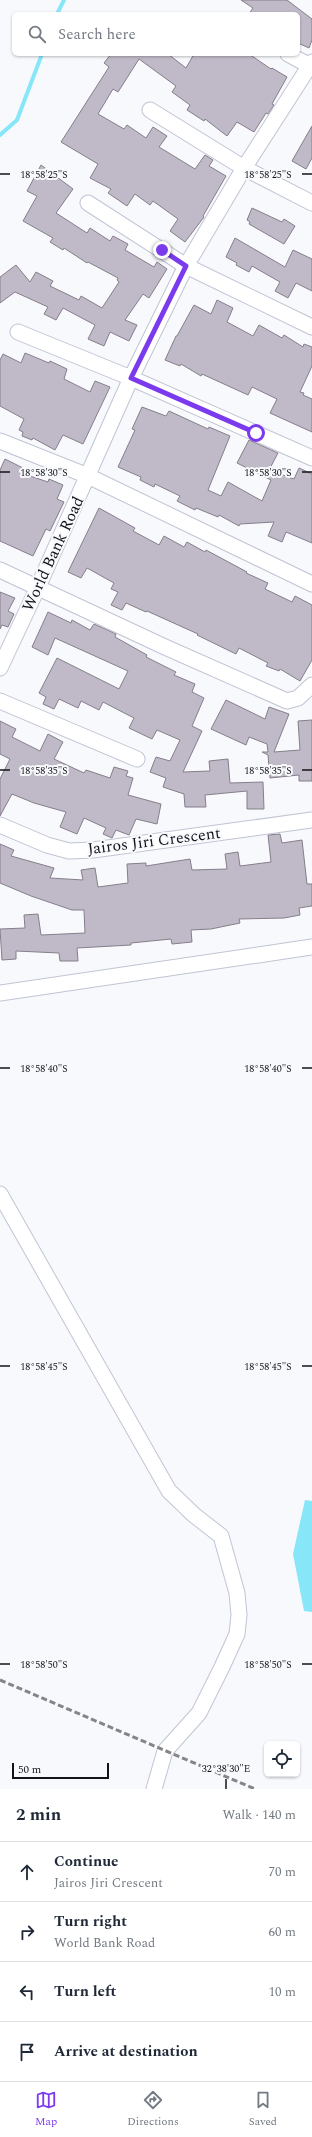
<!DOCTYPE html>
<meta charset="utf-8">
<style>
:root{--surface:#fff;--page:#f6f6f7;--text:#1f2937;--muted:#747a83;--line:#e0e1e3;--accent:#7c3aed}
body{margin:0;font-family:Spectral,serif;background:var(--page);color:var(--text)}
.controls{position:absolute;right:12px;bottom:12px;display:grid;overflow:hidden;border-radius:6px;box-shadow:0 1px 3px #0004}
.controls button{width:36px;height:36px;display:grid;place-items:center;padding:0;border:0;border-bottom:1px solid var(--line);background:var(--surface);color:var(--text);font:20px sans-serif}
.scale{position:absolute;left:12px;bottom:10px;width:97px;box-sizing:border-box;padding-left:4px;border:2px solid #131419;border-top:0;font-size:11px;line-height:14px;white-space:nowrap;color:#131419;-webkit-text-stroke:3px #f8f9fc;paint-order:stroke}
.stop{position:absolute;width:12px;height:12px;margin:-9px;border:3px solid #7c3aed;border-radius:50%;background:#fff}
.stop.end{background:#7c3aed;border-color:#fff;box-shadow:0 1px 4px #0008}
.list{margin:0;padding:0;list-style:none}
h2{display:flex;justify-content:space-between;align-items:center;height:52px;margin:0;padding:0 16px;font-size:17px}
h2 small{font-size:13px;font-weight:400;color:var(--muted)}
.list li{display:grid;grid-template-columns:26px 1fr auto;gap:12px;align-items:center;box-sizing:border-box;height:60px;padding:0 16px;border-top:1px solid var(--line)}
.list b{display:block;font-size:15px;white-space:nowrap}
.list p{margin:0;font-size:13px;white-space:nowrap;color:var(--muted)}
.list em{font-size:13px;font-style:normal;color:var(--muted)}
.icon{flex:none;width:22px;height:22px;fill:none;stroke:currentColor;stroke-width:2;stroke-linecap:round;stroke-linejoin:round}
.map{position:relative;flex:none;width:312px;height:1789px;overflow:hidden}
.search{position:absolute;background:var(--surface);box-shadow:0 1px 3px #0004;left:12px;right:12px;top:12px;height:44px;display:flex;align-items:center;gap:10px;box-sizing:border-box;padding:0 14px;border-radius:6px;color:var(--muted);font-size:15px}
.sheet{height:292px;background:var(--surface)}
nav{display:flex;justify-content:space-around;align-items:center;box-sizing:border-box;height:56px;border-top:1px solid var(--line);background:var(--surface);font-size:11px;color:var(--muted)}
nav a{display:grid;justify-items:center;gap:2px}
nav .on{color:var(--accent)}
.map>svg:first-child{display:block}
</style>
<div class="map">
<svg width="312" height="1789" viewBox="0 0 312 1789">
<rect width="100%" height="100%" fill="#f8f9fc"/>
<path fill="#87e7f9" d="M305,1500L312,1501V1612L304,1611L293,1554Z"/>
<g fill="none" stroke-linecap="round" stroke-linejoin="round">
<path stroke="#87e7f9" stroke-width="4" d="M57,14L64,0
M0,135L17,120L42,54"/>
</g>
<path fill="#c0b9c7" stroke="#857e8b" d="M241,0H287L312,19V40L309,48L298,43V14H249L253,8Z
M111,54H168L186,68L194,54H249L271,69L272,68L287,77L272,104L274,105L268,114L266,113L254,132L237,122L227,136L205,119L204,121L187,110L190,105L172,92L176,86L139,59L118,92L113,89L98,114L124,129L127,125L146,138L153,127L167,136L159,147L195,169L205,155L213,160L209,166L226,176L203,216L204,217L185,242L170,231L178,219L153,201L150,205L135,194L127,206L108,193L111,189L90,178L98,164L61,142L109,67L104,63Z
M312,126V158L306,169L292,161Z
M41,165L73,189L56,213L87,233L90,228L110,241L113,236L128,244L125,250L154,267L157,262L167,269L149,298L143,294L125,320L137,325L129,341L110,332L104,346L88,339L95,325L63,308L56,320L44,314L48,307L15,292L0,303V277L16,265L30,282L36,272L53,281L50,286L79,300L81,296L102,308L119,282L117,280L118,278L88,262L87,263L64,248L63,250L50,242L53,238L23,221L37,196L27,191Z
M252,208L282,222L284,219L295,226L284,244L249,224L250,222L247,220Z
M235,238L285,267L293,250L312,259V291L296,283L288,298L275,291L280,282L252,266L249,272L236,265L237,263L226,257Z
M217,300L233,308L227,322L253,336L259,325L282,338L284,335L303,347L304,344L312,347V366L300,392L304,393L303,395L312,399V432L270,413L277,399L252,387L248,395L202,374L201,376L181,364L180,366L165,360L176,336H177L194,305L211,314Z
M25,353L49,363L50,361L67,369L64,379L90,392L95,381L110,387L83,444L63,435L55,450L33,438L32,440L22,436L23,432L19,430L24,419L0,406V360L3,354L21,363Z
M142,407L166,416L169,411L208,429L209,427L230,436L208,490L221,496L228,482L262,501L271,480L237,463L249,440L278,453L269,470L294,479L299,468L312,474V543L286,532L282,542L268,536L274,522L240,524L239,526L219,515L218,517L196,508L195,510L177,501L180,496L155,484L154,487L140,480L141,477L118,467L135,430L132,429Z
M5,459L23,468L21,473L48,482L49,479L63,485L57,499L64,502L50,531L46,529L33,556L0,541V470Z
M99,508L135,528L133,531L159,545L164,536L184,547L187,542L205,552L206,550L247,572L246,573L268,583L265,589L292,602L295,596L312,605V660L300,681L280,669L279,671L266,666L268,663L239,648L236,654L197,635L198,634L147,611L146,612L126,603L122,610L111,605L118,592L111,589L114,583L87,568L81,578L68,572Z
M0,592L15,598L8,611L14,614L8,627L2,625L0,629Z
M48,612L71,623L72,620L90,630L94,624L116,634L115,637L147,655L146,657L176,672L174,675L195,684L192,692L204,698L192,726L202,731L183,772L210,771L209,761L228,759L230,783L263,782L264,809H247V791L205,795L206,807H185L184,794L163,787L166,778L150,772L156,757L170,761L180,740L157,730L152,739L129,728L134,718L103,702L99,710L81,701L78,708L59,699L54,709L43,704L46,697L39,693L57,658L119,689L128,671L55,638L48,655L32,647Z
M226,700L265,719L269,707L289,714L274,752L300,750L298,721L312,720V781H299V775L270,778L268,755L262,752H268L267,744L249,737L246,745L211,729Z
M0,721L16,729L12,737L40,751L48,734L63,742L54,759L84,773L86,770L110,778L114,767L128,771L126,776L133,778L128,795L161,804L157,824L136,819L129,835L116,830L112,838L103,834L106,828L84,818L77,834L60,827L66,812L34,803L12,794L0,816V779L10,759L0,754Z
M280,834L282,843L302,840L307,884H312V906L299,908L300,915L284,918L239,919L240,923L211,929L191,930L192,942L172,944L171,939L131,943V945L77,948L78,961H60L59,953L16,951V959L2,960L0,929L25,928L24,915L38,914L41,935L85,933L84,910H72L31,896L0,883V844L14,850L11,856L54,868L50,878L83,880L81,870L95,868L98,887L128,883L127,864L146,863V866L190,859L192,870L227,869L225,854L238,852L240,866L271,862L268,835Z"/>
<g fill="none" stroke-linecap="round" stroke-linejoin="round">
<g stroke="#c1c4d4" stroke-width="17">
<path id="street" d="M288,54L312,67
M150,110L244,168L312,203
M88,203L186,266L312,327
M18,332L131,378L312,458
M0,441L88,476L312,584
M0,570L165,647L287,701L298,698L312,685
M0,668L38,587L131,378L186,266L244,168L312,62
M0,701L137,759
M0,825L47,845L69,851L93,850L312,820
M0,993L312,947
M0,1194L169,1491L194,1515L221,1536L237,1593L239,1615L237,1634L222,1667L199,1713L165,1751L154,1789"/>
</g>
<use href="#street" stroke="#fff" stroke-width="15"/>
<path stroke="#848589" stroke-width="3" stroke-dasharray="6 3" stroke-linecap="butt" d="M0,1680L255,1789"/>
</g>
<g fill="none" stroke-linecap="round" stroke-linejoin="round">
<path stroke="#7c3aed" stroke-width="5" d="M162,250L186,266L131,378L256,433"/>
</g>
<path fill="none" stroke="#131419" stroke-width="1.5" d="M0,174H10M302,174H312M0,472H10M302,472H312M0,770H10M302,770H312M0,1068H10M302,1068H312M0,1366H10M302,1366H312M0,1664H10M302,1664H312M226,1779V1789"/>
<g text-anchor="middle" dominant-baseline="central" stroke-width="4" stroke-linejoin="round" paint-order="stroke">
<g font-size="16" fill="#131419" stroke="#f8f9fc">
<text transform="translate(53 554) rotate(-65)">World Bank Road</text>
<text transform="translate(154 841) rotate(-7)">Jairos Jiri Crescent</text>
</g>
</g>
<g font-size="10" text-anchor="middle" fill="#131419" stroke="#f8f9fc" stroke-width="4" stroke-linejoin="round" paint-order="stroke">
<text x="44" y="178">18°58'25"S</text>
<text x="268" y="178">18°58'25"S</text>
<text x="44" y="476">18°58'30"S</text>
<text x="268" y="476">18°58'30"S</text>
<text x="44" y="774">18°58'35"S</text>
<text x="268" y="774">18°58'35"S</text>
<text x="44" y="1072">18°58'40"S</text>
<text x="268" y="1072">18°58'40"S</text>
<text x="44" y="1370">18°58'45"S</text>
<text x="268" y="1370">18°58'45"S</text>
<text x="44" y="1668">18°58'50"S</text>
<text x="268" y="1668">18°58'50"S</text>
<text x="226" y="1772">32°38'30"E</text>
</g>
</svg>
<div class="controls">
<button><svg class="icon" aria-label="locate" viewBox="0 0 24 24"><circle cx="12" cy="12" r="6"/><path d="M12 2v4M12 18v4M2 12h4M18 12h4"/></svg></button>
</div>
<div class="scale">50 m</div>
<div class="stop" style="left:256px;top:433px"></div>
<div class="stop end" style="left:162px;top:250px"></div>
<div class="search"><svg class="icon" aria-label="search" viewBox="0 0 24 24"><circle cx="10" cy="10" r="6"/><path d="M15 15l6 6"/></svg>Search here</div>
</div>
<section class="sheet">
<h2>2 min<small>Walk · 140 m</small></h2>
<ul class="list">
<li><svg class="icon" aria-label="ahead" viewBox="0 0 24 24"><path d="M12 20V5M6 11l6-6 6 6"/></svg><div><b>Continue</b><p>Jairos Jiri Crescent</p></div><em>70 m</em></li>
<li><svg class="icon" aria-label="right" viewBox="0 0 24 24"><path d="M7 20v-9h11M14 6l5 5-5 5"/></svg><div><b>Turn right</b><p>World Bank Road</p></div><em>60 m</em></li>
<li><svg class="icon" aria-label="left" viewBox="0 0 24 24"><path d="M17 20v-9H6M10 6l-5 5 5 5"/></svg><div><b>Turn left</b></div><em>10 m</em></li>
<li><svg class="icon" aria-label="arrive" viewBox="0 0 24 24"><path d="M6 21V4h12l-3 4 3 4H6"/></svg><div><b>Arrive at destination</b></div></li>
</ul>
</section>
<nav>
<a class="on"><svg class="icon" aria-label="map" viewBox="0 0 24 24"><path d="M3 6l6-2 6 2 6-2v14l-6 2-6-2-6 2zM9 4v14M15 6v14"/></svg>Map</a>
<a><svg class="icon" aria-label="directions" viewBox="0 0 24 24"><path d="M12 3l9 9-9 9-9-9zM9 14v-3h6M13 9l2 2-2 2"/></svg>Directions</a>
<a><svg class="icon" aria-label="saved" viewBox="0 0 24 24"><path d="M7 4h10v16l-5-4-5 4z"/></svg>Saved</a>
</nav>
